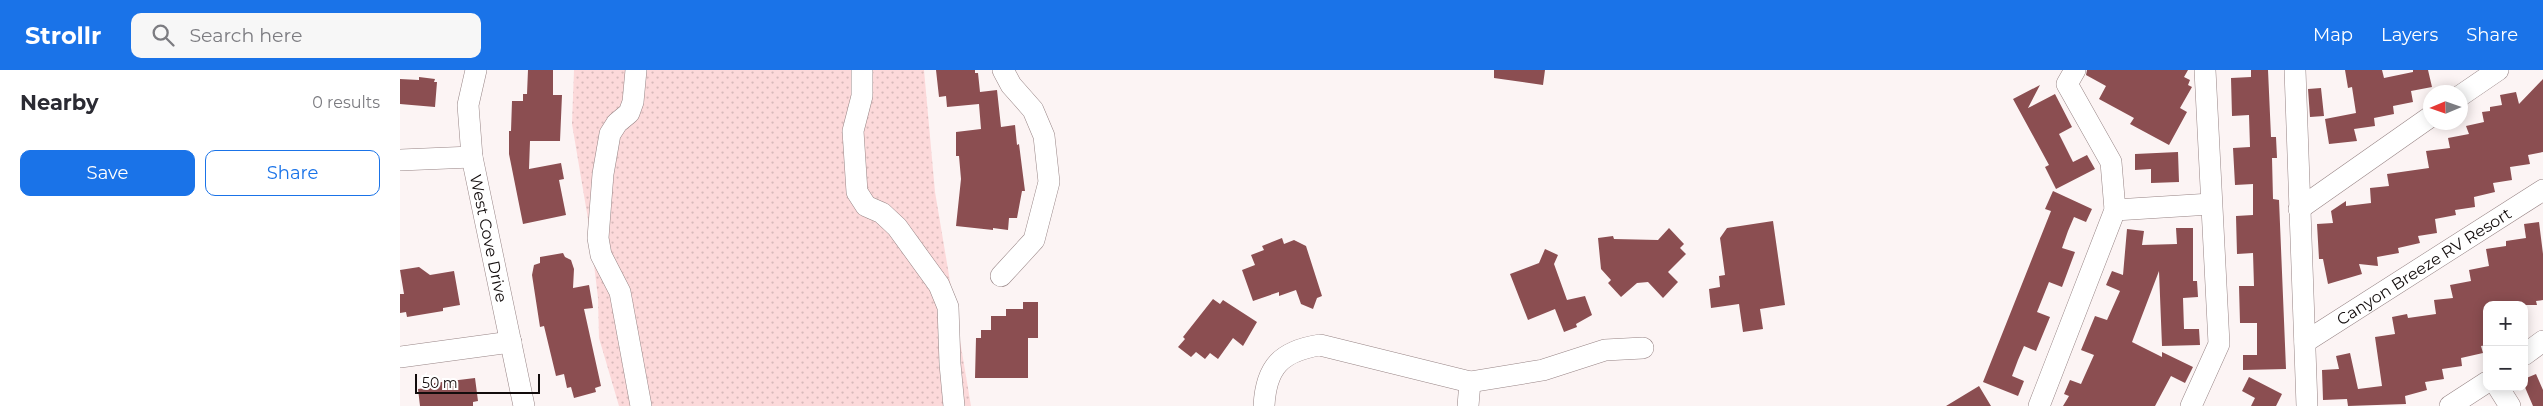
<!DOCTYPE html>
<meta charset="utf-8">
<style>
:root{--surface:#fff;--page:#f7f7f7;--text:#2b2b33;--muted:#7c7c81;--line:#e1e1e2;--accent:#1a73e8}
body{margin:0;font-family:Montserrat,sans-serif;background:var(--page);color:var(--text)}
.controls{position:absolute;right:15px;bottom:15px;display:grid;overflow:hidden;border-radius:10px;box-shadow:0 2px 12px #0003}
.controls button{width:45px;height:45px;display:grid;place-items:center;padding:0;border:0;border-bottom:1px solid var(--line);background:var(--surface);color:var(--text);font:25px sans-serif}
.compass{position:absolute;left:2023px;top:15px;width:45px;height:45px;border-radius:50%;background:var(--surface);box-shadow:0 2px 12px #0003;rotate:268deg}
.scale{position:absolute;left:15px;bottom:12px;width:125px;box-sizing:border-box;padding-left:5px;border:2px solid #120c0c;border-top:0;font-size:14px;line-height:18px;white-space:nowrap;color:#120c0c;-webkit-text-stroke:4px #fff;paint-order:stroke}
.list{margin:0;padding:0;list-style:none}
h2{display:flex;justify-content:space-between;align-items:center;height:65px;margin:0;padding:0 20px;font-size:21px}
h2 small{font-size:16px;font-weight:400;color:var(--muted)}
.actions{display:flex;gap:10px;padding:15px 20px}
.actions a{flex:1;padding:11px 0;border:1px solid var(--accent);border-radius:10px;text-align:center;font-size:18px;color:var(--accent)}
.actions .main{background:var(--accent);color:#fff}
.icon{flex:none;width:28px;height:28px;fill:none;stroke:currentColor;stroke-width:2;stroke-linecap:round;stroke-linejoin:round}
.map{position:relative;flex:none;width:2143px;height:336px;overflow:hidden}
header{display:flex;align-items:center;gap:30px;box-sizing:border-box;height:70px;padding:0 25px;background:var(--accent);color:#fff}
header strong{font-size:24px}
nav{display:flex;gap:28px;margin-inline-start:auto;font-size:18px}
.search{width:350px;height:45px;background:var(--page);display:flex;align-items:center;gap:12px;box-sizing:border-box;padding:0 18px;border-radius:10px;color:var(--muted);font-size:19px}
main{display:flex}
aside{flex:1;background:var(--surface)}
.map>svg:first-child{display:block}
</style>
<header>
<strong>Strollr</strong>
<div class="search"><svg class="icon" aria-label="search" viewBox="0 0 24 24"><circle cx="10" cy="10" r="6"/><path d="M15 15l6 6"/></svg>Search here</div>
<nav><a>Map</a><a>Layers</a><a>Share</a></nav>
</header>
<main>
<aside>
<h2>Nearby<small>0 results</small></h2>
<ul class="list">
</ul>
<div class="actions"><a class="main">Save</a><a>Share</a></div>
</aside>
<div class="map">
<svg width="2143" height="336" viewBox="0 0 2143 336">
<defs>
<pattern id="grass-dots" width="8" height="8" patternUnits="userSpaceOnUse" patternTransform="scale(1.25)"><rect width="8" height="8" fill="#fcd9da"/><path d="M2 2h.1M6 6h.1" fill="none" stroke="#d7b9ba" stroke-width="1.8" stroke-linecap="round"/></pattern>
</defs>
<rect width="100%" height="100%" fill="#fcf4f4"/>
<path fill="url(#grass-dots)" d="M174,0H524L535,122L571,336H219L199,268L198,228L190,161L172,54Z"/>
<path fill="#8b4e51" d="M128,0H153V25H162L160,71H130L129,99L161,93L164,109L159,110L166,145L123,154L109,84V61H111L112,31H123V24H127Z
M536,0H575V3H578L580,22L597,20L601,57L615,55L617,75L619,74L625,121H622L617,148H609L608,160L593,158V160L556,156L561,109L559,86H556V62L581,59L579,34L547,37L546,26L539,27Z
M1094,0H1145L1143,15L1094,8Z
M1687,0H1788L1784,7L1790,10L1788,15L1792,17L1780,38L1787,42L1769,75L1730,54L1734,48L1699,29L1706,16L1686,5Z
M1851,0H1868L1871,67H1876L1877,88H1872L1873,129L1879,130L1886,299L1843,300V285H1857V253H1840L1839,216H1854L1853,183L1837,184L1836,146L1853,145V114L1835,115L1833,78L1850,77L1849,45L1832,46L1831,8L1851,7Z
M1945,0H1982L1984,8L2013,2V0H2028L2032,17L2011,21L2013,32L1993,36L1994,44L1974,48L1975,56L1954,59L1957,71L1929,74L1925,49L1956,43L1952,17L1948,18Z
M19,7L35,9L34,12H37L35,37L0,34V9L19,10Z
M2143,9V82L2128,85L2130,94L2110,97L2112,110L2093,113L2095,122L2074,127L2075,137L2055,140L2056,145L2035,149L2037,163L2018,166L2020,173L1998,178L1999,183L1977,187L1978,196L1959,194L1962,204L1928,214L1923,189H1919L1917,154L1933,153L1931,141L1946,131V136L1971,133L1970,118L1989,116L1987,104L2029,98L2026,81L2050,78L2048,68L2069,64L2066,56L2084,52L2082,42L2090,41V37L2102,35L2100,25L2116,22L2119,34Z
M1640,15L1628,38L1655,24L1672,57L1659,64L1673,92L1687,85L1695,99L1656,119L1645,97L1649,95L1613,29Z
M1921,18L1924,46L1910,47L1908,19Z
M1778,82L1779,112L1751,113V99L1735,100V84Z
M1653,121L1692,139L1686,152L1674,147L1668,161L1662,178L1675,182L1662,217L1649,212L1637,242L1650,247L1636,281L1624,276L1618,290L1612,306L1624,311L1618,326L1583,312L1651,141L1645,139Z
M1373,151L1385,235L1360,239L1363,259L1343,262L1339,234L1311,238L1309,219L1320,217L1319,206L1325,205L1320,168L1327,158Z
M2139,152L2143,184V230L2136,231L2137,235H2087V275L2081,276L2083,283L2061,288L2062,296L2042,299L2044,309L2025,312L2027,320L2005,326L2006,334L1948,336L1947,329L1923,330L1922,300L1939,299L1936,286L1950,283L1958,319L1982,316L1975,267L1995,264L1992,247L2007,244L2008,248L2036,244L2034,230L2053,228L2050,215L2071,211L2069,200L2089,196L2086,179L2106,176V171L2126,168L2124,154Z
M1269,158L1284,174L1280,178L1286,184L1268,202L1278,212L1263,228L1248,212L1237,213L1221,227L1208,213L1211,210L1201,199L1198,168L1213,166L1214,169L1258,170Z
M1776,158H1793V211H1797L1798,227L1783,228L1784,259H1799L1800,275L1762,276L1759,201L1732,272L1762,287V282L1793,297L1785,313L1771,306L1755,336H1663L1669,326L1664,324L1670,310L1681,314L1694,285L1681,280L1695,246L1707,250L1720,221L1706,215L1712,201L1723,205L1727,159L1744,161L1742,175L1777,174Z
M882,168L884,174L894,170L906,176L922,226L917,228L913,239L901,234L896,220L879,226V222L853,231L842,200L855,195L851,185L864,180L862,176Z
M1145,179L1158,185L1154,194L1167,230L1185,226L1192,245L1176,254L1177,257L1164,262L1155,239L1128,250L1110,204L1139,193Z
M163,183L165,187L171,190L174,199L173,218L189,215L193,238L184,239L201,316L195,318L196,322L174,328L171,317L167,318L164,304L156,306L144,256L140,257L132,205L134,195L140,193V187Z
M19,197L30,205L54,201L60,235L43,238V241L7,247L6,242L0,243V224H4L0,200Z
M813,229L820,234L823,230L857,252L843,276L833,268L818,289L810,283L805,289L796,282L791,287L778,277L785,269L783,267Z
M623,232H638V268H628V308H575L576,268H581V260H591V246H606V239H623Z
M2136,304L2143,320V336H2133L2124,315V309Z
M1849,307L1882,324L1876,336H1851L1855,328L1842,321Z
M75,308L78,331L73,332V336H20L18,319L34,317V313Z
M1579,316L1591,336H1546Z"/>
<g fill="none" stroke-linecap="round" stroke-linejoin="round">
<g stroke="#978485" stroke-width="22">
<g id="minor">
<path id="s1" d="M76,0L68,35L72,87L124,336"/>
<path d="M236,0L233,32L229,43L217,53L210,64L203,104L198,168L201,185L220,222L241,336"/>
<path d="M462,0V26L453,61L457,122L466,136L482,143L497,157L539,215L548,237L550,294L554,336"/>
<path d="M1895,0L1907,336"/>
<path d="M2060,26L2098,0"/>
<path d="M0,90L72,87"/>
<path d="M1899,139L2030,47"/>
<path d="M1715,140L1811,134"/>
<path d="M601,206L634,170L649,112L644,66L633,40L611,15L603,0"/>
<path id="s2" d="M1905,272L2143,120"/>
<path d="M2124,285L2143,271"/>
<path d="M0,287L111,272"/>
<path d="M2098,317L2110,336"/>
<path d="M864,336C866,297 881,281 920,275L1070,312L1143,300L1205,280L1243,278"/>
<path d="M1068,336L1070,312"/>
<path d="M1639,336L1715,140L1711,92L1667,14L1675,0"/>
<path d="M1791,336L1819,274L1805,0"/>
<path d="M2050,336L2087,312"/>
</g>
</g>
<use href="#minor" stroke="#fff" stroke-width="21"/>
</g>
<g text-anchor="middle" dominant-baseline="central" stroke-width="4" stroke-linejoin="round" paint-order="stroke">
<g font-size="16" fill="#120c0c" stroke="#fff">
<text stroke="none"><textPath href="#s1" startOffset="171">West Cove Drive</textPath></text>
<text stroke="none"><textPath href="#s2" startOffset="141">Canyon Breeze RV Resort</textPath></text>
</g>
</g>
</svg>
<div class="controls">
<button>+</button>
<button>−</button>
</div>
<svg class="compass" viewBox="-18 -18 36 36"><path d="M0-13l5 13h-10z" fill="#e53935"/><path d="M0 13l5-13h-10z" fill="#7c7c81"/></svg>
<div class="scale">50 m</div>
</div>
</main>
